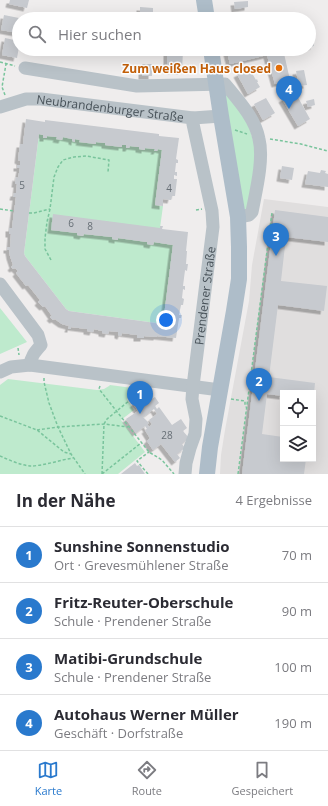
<!DOCTYPE html>
<html lang="de">
<meta charset="utf-8">
<style>
:root{--surface:#fff;--page:#f7f7f7;--text:#2b2b33;--muted:#7c7c81;--line:#e1e1e2;--accent:#2979cd}
body{margin:0;font-family:"Open Sans",sans-serif;background:var(--page);color:var(--text)}
.controls{position:absolute;right:12px;bottom:12px;display:grid;overflow:hidden;border-radius:0px;box-shadow:0 4px 16px #0002}
.controls button{width:36px;height:36px;display:grid;place-items:center;padding:0;border:0;border-bottom:1px solid var(--line);background:var(--surface);color:var(--text);font:20px sans-serif}
.you{position:absolute;left:166px;top:320px;width:14px;height:14px;margin:-10px;border:3px solid #fff;border-radius:50%;background:#1a73e8;box-shadow:0 0 0 6px #1a73e833}
.badge{display:grid;place-items:center;width:26px;height:26px;border-radius:50%;background:var(--accent);color:#fff;font-size:13px;font-weight:700}
.pin{position:absolute;translate:-50% -33px;filter:drop-shadow(0 1px 2px #0008)}
.pin::after{content:'';position:absolute;top:21px;width:14px;height:12px;background:inherit;clip-path:polygon(0 0,100% 0,50% 100%)}
.list{margin:0;padding:0;list-style:none}
h2{display:flex;justify-content:space-between;align-items:center;height:52px;margin:0;padding:0 16px;font-size:17px}
h2 small{font-size:13px;font-weight:400;color:var(--muted)}
.list li{display:grid;grid-template-columns:26px 1fr auto;gap:12px;align-items:center;box-sizing:border-box;height:56px;padding:0 16px;border-top:1px solid var(--line)}
.list b{display:block;font-size:15px;white-space:nowrap}
.list p{margin:0;font-size:13px;white-space:nowrap;color:var(--muted)}
.list em{font-size:13px;font-style:normal;color:var(--muted)}
.icon{flex:none;width:22px;height:22px;fill:none;stroke:currentColor;stroke-width:2;stroke-linecap:round;stroke-linejoin:round}
.map{position:relative;flex:none;width:328px;height:474px;overflow:hidden}
.search{position:absolute;background:var(--surface);box-shadow:0 4px 16px #0002;left:12px;right:12px;top:12px;height:44px;display:flex;align-items:center;gap:10px;box-sizing:border-box;padding:0 14px;border-radius:22px;color:var(--muted);font-size:15px}
.sheet{height:276px;background:var(--surface)}
nav{display:flex;justify-content:space-around;align-items:center;box-sizing:border-box;height:56px;border-top:1px solid var(--line);background:var(--surface);font-size:11px;color:var(--muted)}
nav a{display:grid;justify-items:center;gap:2px}
nav .on{color:var(--accent)}
.map>svg:first-child{display:block}
</style>
<div class="map">
<svg width="328" height="474" viewBox="0 0 328 474">
<defs>
<filter id="shadow"><feDropShadow dx="-3.5" dy="3.5" stdDeviation="0" flood-color="#0004"/></filter>
</defs>
<rect width="100%" height="100%" fill="#efeded"/>
<path fill="#e0dede" fill-rule="evenodd" d="M264,199L328,207V474H220L221,455L225,430L249,301L252,265ZM283,393H313V459H283Z"/>
<path fill="#beeacd" d="M223,87L247,119L256,151L249,210L242,212Z
M39,134L43,135V138H47V136L57,137V139L62,140L63,137L72,139V141L75,142V139L80,140V142L96,144V142L105,143V145L122,147V145H126V148H129L130,146L139,147V149L145,150V148L155,149V151H157L158,149L162,150L155,205L163,206L160,228L51,230L77,233V235L83,236L84,234L112,237V239L118,240V238L147,242V244L153,245L154,242L173,245L163,324L69,311L66,309L25,256L24,253Z
M0,308L27,342L0,354Z
M8,379L97,390L104,389L109,386L110,385L140,389L127,399L134,410L121,420L145,452L118,474H0V385Z"/>
<path fill="#c7cacf" fill-rule="evenodd" filter="url(#shadow)" d="M10,0H29L27,8L9,4Z
M248,1V7L235,9L234,2Z
M140,7L153,8V16L140,15Z
M4,15L19,18V27L18,33L1,30Z
M5,38L19,41V47L17,58L2,55Z
M313,42L314,46L309,47V43Z
M155,49H163V52H158V51H155Z
M241,49H283L290,80L275,84L267,55L230,64L227,52Z
M167,50L183,51L182,71L167,70Z
M142,64H152V76H142Z
M249,68L256,80L257,79L258,82H257L260,87L248,94L237,74Z
M304,70L307,85L299,86L296,71Z
M295,92L310,119L298,126L282,99Z
M266,98L275,113L263,120L254,104Z
M314,99L315,105L308,107L306,101Z
M26,119L45,122V120L159,134V136L179,138L176,159L178,160V163H176L175,172H177V176L174,175V179H177L175,196H172L171,200L163,199V206L155,205L162,150L158,149L157,151H154L155,149L145,148V150L139,149V147L130,146L129,148H126V145H122V147L105,145V143L96,142V144L79,142L80,140L75,139V142L72,141V139L63,137L62,140L56,139L57,137L47,136V138H43V135L39,134L24,253L25,256L66,309L69,311L163,324L173,245L154,242L153,245L147,244V242L118,238V240L112,239V237L84,234L83,236L77,235V233L51,230L53,214L160,228V226H163L162,229L188,232L186,251H187L186,264H188L187,271L185,270L183,286H185V290L183,289L182,298L184,299L183,305H181L179,315H182L181,318H179L176,338L157,336V337L144,336V338H137V335L122,333L121,336L118,335V332L109,331L108,334L102,333V331L94,329L93,332L87,331V329L71,327V329H68L69,326L62,324L55,319L53,320L50,317L52,316L45,306L43,307L38,302L40,300L28,285L26,286L16,273L18,271L15,268L13,269L11,267L13,265L10,256L9,250H7V247H10L11,234H9V228H12L16,197H13L14,193H16L17,184H15L16,177L18,178L20,168H17V165H20V161L18,160L20,144H23Z
M282,166L294,168L292,180L280,178Z
M321,170L326,171L325,173L328,174V187L305,184L308,171L320,173Z
M275,210L328,217V242L286,237L281,281L327,286L324,311L278,305L269,377L315,383L314,393H283V396L267,394L262,434L283,437V459H306L304,474H242Z
M146,394L150,400L155,397L159,403L155,406L157,409L159,407L172,425L181,419L187,428L183,431L189,438L182,444L185,448L177,454L180,458L175,462L161,444L153,450L147,441L150,438L145,430L147,429L145,426L136,433L126,419L138,411L133,404ZM154,409L157,414L149,420L152,424L149,427L147,424L149,423L143,417Z
M135,463L137,466L139,465L145,474H121Z"/>
<g fill="none" stroke-linecap="round" stroke-linejoin="round">
<path stroke="#79c49c" stroke-width="1.5" stroke-dasharray="3 2" stroke-linecap="butt" d="M0,62L15,66
M5,95L2,87L6,64
M235,130L247,134
M270,139L301,144L328,151
M0,209L14,211
M196,210L202,209
M29,213H34L50,209
M51,260L45,249V238L47,222L50,209L54,177L58,167L63,160L74,157L86,156L109,160L108,172
M18,348L19,355
M44,378V382L49,403L58,427L71,454L85,474
M100,386L99,389L149,452L162,460L174,474
M231,399L245,401V406L246,407
M0,416L37,430L64,452L71,454
M37,430L58,427L104,424L128,427
M0,456C9,460 20,465 30,466C43,466 60,460 73,458
M102,474L104,424L107,419L141,391
M102,474L141,443
M148,474L137,461L149,452
M238,474L272,213"/>
<g stroke="#b9c2c8" stroke-width="13">
<path d="M25,68L137,86L225,84C238,100 255,118 259,139C264,159 256,191 252,212L249,215L238,217"/>
<path id="s1" d="M0,107L26,99H41L193,118L221,116"/>
<path d="M0,284L38,335L41,345C35,352 31,356 30,365"/>
<path d="M0,372L11,367L30,365L220,390"/>
<path id="s2" d="M185,474L186,463L190,448L195,434L196,419L192,399L193,386L213,227L212,211L193,124V118"/>
</g>
<path stroke="#aebdc9" stroke-width="16" d="M204,0L207,19
M207,474L210,447L234,311L239,279V247L238,217L221,116L211,49"/>
</g>
<circle fill="#e8710a" stroke="#fff" stroke-width="1.5" cx="279" cy="68" r="4"/>
<g text-anchor="middle" dominant-baseline="central" stroke-width="3" stroke-linejoin="round" paint-order="stroke">
<g font-size="10" fill="#676f76">
<text x="22" y="185">5</text>
<text x="169" y="188">4</text>
<text x="71" y="223">6</text>
<text x="90" y="226">8</text>
<text x="167" y="435">28</text>
</g>
<g font-size="12" font-weight="bold" fill="#c56008" stroke="#fff" text-anchor="end">
<text x="271" y="68">Zum weißen Haus closed</text>
</g>
<g font-size="12" fill="#475158" stroke="#fff">
<text stroke="none"><textPath href="#s1" startOffset="112">Neubrandenburger Straße</textPath></text>
<text stroke="none"><textPath href="#s2" startOffset="181">Prendener Straße</textPath></text>
</g>
</g>
</svg>
<div class="controls">
<button><svg class="icon" aria-label="locate" viewBox="0 0 24 24"><circle cx="12" cy="12" r="6"/><path d="M12 2v4M12 18v4M2 12h4M18 12h4"/></svg></button>
<button><svg class="icon" aria-label="layers" viewBox="0 0 24 24"><path d="M12 4l9 5-9 5-9-5zM3 14l9 5 9-5"/></svg></button>
</div>
<div class="you"></div>
<div class="pin badge" style="left:140px;top:414px">1</div>
<div class="pin badge" style="left:259px;top:401px">2</div>
<div class="pin badge" style="left:276px;top:256px">3</div>
<div class="pin badge" style="left:289px;top:109px">4</div>
<div class="search"><svg class="icon" aria-label="search" viewBox="0 0 24 24"><circle cx="10" cy="10" r="6"/><path d="M15 15l6 6"/></svg>Hier suchen</div>
</div>
<section class="sheet">
<h2>In der Nähe<small>4 Ergebnisse</small></h2>
<ul class="list">
<li><span class="badge">1</span><div><b>Sunshine Sonnenstudio</b><p>Ort · Grevesmühlener Straße</p></div><em>70 m</em></li>
<li><span class="badge">2</span><div><b>Fritz-Reuter-Oberschule</b><p>Schule · Prendener Straße</p></div><em>90 m</em></li>
<li><span class="badge">3</span><div><b>Matibi-Grundschule</b><p>Schule · Prendener Straße</p></div><em>100 m</em></li>
<li><span class="badge">4</span><div><b>Autohaus Werner Müller</b><p>Geschäft · Dorfstraße</p></div><em>190 m</em></li>
</ul>
</section>
<nav>
<a class="on"><svg class="icon" aria-label="map" viewBox="0 0 24 24"><path d="M3 6l6-2 6 2 6-2v14l-6 2-6-2-6 2zM9 4v14M15 6v14"/></svg>Karte</a>
<a><svg class="icon" aria-label="directions" viewBox="0 0 24 24"><path d="M12 3l9 9-9 9-9-9zM9 14v-3h6M13 9l2 2-2 2"/></svg>Route</a>
<a><svg class="icon" aria-label="saved" viewBox="0 0 24 24"><path d="M7 4h10v16l-5-4-5 4z"/></svg>Gespeichert</a>
</nav>
